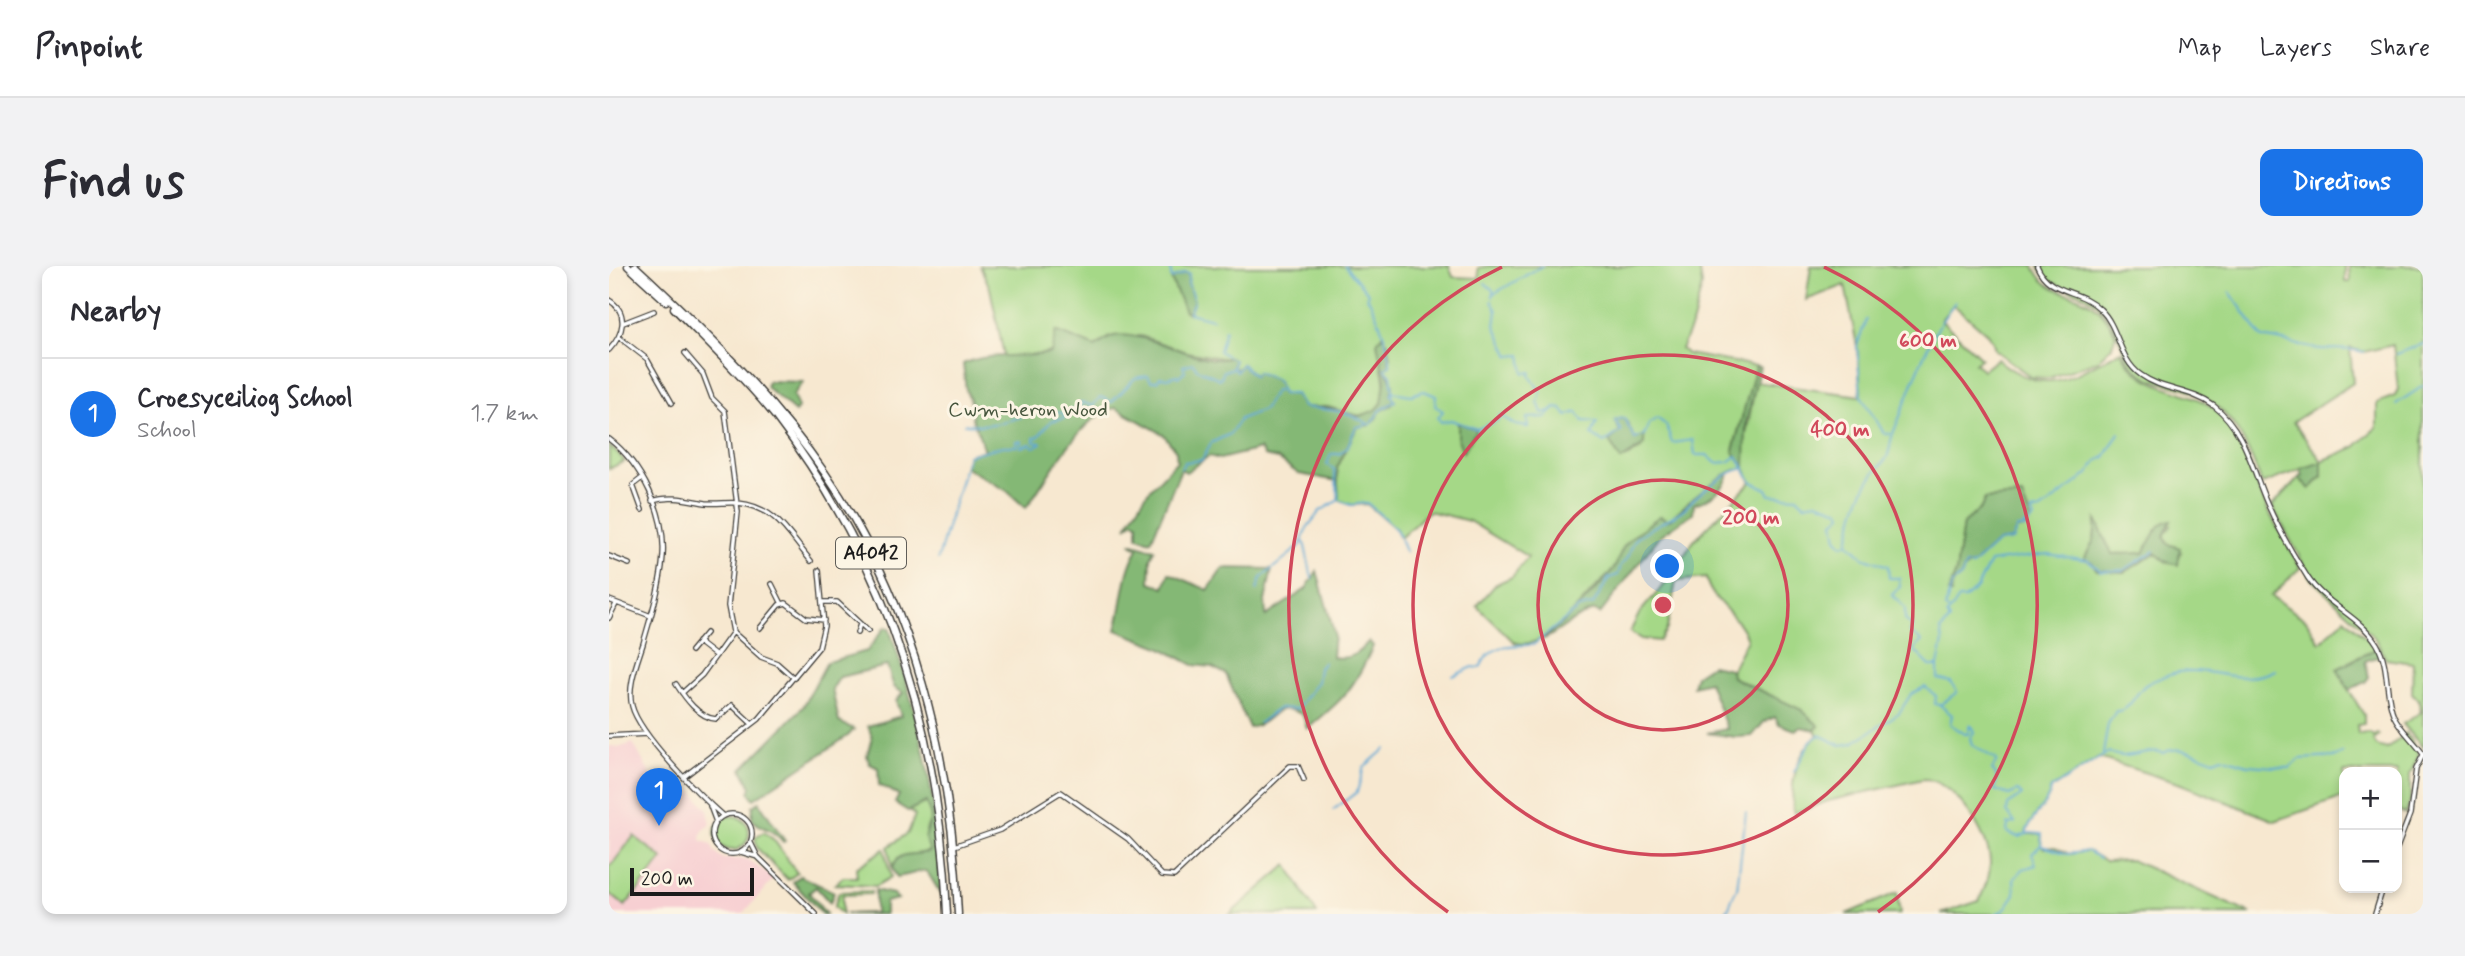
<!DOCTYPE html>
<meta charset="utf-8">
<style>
:root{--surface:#fff;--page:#f2f2f3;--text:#2b2b33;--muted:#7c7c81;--line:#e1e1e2;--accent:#1a73e8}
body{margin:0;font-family:Mynerve,sans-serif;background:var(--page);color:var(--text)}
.controls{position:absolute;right:21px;bottom:21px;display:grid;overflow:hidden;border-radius:14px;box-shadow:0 4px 10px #0003}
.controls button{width:63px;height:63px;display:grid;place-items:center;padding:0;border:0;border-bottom:2px solid var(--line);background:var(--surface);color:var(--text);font:35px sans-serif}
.scale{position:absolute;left:21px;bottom:18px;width:124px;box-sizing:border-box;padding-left:7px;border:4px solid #1c1c1c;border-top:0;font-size:19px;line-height:24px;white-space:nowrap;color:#1c1c1c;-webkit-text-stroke:5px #fcf5e5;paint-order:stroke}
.you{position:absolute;left:1059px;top:301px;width:24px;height:24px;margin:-18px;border:5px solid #fff;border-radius:50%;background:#1a73e8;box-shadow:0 0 0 10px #1a73e833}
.badge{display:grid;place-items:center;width:46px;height:46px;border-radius:50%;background:var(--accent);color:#fff;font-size:23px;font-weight:700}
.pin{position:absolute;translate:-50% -58px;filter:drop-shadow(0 2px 4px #0008)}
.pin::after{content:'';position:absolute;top:37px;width:24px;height:21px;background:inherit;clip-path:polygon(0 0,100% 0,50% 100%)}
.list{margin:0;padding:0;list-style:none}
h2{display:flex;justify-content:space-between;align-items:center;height:91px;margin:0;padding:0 28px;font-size:30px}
h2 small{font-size:23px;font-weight:400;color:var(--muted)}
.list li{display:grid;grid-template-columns:46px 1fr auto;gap:21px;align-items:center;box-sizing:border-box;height:112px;padding:0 28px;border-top:2px solid var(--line)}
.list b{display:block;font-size:26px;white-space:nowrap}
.list p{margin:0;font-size:23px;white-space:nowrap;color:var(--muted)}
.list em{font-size:23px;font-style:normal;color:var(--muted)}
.map{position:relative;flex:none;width:1814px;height:648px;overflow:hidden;border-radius:14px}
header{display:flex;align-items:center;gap:42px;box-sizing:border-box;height:98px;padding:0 35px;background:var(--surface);border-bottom:2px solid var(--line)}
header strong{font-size:33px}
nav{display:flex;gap:38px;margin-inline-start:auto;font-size:24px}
.intro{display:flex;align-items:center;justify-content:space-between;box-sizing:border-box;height:168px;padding:0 42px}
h1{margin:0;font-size:49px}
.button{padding:18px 32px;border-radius:14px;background:var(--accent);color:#fff;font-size:24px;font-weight:700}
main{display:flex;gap:42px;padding:0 42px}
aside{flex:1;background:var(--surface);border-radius:14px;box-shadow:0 4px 10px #0003}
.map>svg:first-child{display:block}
</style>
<header>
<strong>Pinpoint</strong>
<nav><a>Map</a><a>Layers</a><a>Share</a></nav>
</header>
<div class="intro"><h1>Find us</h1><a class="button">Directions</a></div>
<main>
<aside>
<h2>Nearby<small></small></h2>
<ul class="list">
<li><span class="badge">1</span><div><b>Croesyceiliog School</b><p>School</p></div><em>1.7 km</em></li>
</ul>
</aside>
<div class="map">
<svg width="1814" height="648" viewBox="0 0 1814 648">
<rect width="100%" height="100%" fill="#fcf5e5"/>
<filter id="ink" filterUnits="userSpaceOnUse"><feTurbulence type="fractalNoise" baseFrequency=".0143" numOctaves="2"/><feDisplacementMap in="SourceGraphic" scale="14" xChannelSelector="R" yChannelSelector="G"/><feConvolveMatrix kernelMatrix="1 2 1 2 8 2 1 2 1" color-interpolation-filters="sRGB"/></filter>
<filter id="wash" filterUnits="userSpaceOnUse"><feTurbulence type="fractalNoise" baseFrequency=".00686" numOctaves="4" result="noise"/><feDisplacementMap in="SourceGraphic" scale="28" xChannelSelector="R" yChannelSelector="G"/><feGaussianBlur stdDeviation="1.57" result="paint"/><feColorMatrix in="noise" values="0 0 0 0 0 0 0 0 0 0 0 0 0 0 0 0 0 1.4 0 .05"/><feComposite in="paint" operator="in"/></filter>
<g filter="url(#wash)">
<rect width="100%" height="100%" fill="#f7e8d0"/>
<path fill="#f7cfd2" d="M24,477L56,535L79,520L99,544L101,558L93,566L92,574L102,578L106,587L115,593H138L165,612L134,648H0V480L12,481Z"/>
<path fill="#a5d887" stroke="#607a52" stroke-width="2" fill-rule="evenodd" d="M371,0H840L844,11L870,12L869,2L880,0H1090L1093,19L1084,56L1072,83L1078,88L1147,100L1124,184L1132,195L1147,116L1252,130L1248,80L1236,19L1197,34L1202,0H1425C1436,28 1461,24 1483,38C1494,45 1500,57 1507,68L1503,80L1488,95L1440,112L1422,111L1386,84L1384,76L1378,68L1347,41L1344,39L1332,54L1372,92L1366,97L1374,104L1388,93C1439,134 1461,110 1512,85C1533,129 1582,118 1612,149C1635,173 1643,211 1657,240C1667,261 1681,281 1691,302L1662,330L1697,354L1711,377L1736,352L1768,382L1740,396L1735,416L1755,449V458L1748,459L1749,468L1761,467L1764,470L1768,467L1770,469L1764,474L1768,480L1778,483L1797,467L1810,489L1801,508V535L1797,548L1788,544V506H1735V531L1666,555L1572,518L1490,492L1442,523C1438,542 1421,550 1417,568H1433L1432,579L1435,582L1446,581L1460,588L1479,585L1496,595L1522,594L1642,648H1332L1370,635C1375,623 1381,611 1381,598C1382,570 1344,513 1314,513L1219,535L1185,547C1180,519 1187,487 1209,469L1206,464L1210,460L1192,444L1123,411L1121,407L1138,373C1130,348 1102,337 1097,312L1067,315L1058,363L1050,375L1032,373L1021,366L1031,346L1058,316L1084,276L1142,216L1136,202C1108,204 1080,241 1059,255C1047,263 1031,264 1021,274C1012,283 1012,292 1006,302C1001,309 993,314 987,321C968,341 935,387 905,376L868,340L887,318L903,311L919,291L860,255L820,245L791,272L787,263L758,238L742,239L730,234L728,202L748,161L765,156L771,145L783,139L782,109L776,102L782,91L779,77L772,83C769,101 781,120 773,137C762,161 734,144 719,141C711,140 705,143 697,142C688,140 681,132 673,128L669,115L648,106L645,110L640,104L624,102L625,94L577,86L532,70H504L486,81L454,69L442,86L424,90H395L381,22ZM576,7L585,35L580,42L563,13ZM1018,156L1026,173L1034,170L1032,183L1012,194L1000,175L1012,165L1009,159ZM1413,230L1414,259C1388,275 1352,301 1339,327L1347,306L1354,258L1372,242L1376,233ZM1487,256L1502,288L1535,287L1553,258L1562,260L1555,270L1559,278L1572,286L1570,292L1558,296L1546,287L1516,306L1488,304L1478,289L1485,274Z
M1430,0H1736V16H1741L1740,0H1814V482L1794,458L1812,446L1809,433L1803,427L1804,397L1777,393L1765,371L1703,314L1663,240L1690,212L1694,217L1713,196L1653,218C1639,180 1622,140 1581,124C1562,117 1543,118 1527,103C1509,86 1512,58 1486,36C1466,20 1442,25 1430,0ZM1784,79L1789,123L1786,130L1768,137V161L1746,181L1713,195L1684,156L1744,117L1741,82L1755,86Z
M0,179L16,195L0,203Z
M317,535L322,551L317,564L322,584L285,597L283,603L279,581L299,567L306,549L301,544Z
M106 567a17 17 0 1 1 34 0a17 17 0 1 1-34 0Z
M155,566L165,574L188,607L179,614L148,582L146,571Z
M25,570L54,593L16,640L0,627V602Z
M275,583L282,611L267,620L226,618L234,611H248L247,602Z
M678,599L708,648H621Z
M262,625V628L233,629V648L225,641L230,626Z
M1288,627L1291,648H1237Z"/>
<path fill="#84b874" stroke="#506a48" stroke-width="2" d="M576,7L580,8L579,17L585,35L580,47L576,46L562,13Z
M447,65L486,81C491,78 499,71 505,70C537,63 597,103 621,91L625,94L624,102L628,104L633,98L645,110L648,106L668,114L673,128H686L694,141L722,142L748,151L767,144L773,137L776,114L768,77L773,69L779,77L781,99L776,102C779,111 788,117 782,128L786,135L771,145L761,159L748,161L728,202L729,215L690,208L669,193L655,190L651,183L611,193L600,190L577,206L572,203L542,275L529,271V257L525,255L517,261L538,227L568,195L567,185L554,168L507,142C473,146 437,215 417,242L398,225L356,201L359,189L376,184L363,152L365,143L357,124L354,98C382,85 412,93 442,87Z
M1147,100L1151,101L1137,156L1136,202L1124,185Z
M159,115L194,116L184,129L189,142L186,146L157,121Z
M1015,152L1026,173L1035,169V179L1012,194L1000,175L1011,165L1006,154Z
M849,157L868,163L854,186L849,173Z
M1713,196V211L1701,223L1690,212L1694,210L1691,203Z
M1120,207C1117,223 1100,234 1085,238L1084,247L1051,270L991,348L986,345C963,350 944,373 931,374C945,367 995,317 1005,302C1011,294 1010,285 1017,278C1026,267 1040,258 1051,250L1060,254C1078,237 1097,220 1120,207Z
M1413,230L1422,254L1416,262L1408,263L1403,274L1389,276L1363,300L1357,299L1352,311L1343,318L1342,328L1339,327L1347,306L1354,258L1372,242L1376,233Z
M1487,254L1503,288L1535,287C1541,275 1548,256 1562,254L1555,270L1559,278L1571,282L1569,299L1558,296L1546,287L1516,306L1488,304L1483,296L1475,293L1485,274Z
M521,277L546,284L542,292L541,316L555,321L560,307L599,324L614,302L663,303L656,335L657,350L697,323L708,305L725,367L723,391C741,394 748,389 760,375L764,380C744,424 736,432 698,463L694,449C664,432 664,458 640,462L617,408L603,401L584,399L551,381L507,364C515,337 514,306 529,283Z
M276,361L280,362C310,449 330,538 332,628C310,595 325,605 288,611L283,603C289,582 307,591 321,585L316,572L322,551L317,536L299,545L286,537L290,529L270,519L269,502L261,498L258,490L263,471L259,460L292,450L287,435L294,427L285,421L278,400L231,411L223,423L230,456L245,463L240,469L145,533L140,526L142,521L133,503L194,441L218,396L258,385Z
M1768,382L1772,390L1756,395L1760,411L1756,416L1740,424L1728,403Z
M1102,399L1122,403L1123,411L1193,444L1210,460L1206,464L1192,461L1186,464L1170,458L1166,451L1155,456L1143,470L1127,471L1098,467L1118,463L1100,416L1084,420L1087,409Z
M150,536L176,575L174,576C162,560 152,565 143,553L144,540Z
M191,610L225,626L221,637L207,621L200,627L217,648H213L184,616Z
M266,624L284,628L289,633L276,636V648H236L266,647Z"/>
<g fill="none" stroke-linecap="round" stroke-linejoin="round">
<path stroke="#5da8d5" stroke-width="2" d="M562,0V13L576,7L580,8L579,17L585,35L580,47L603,53
M736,0L759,27L758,32C766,40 783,89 781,99L776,102L782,109L784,125
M876,17L884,24V31
M1621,26L1653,72C1671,72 1686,79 1703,82C1720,85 1737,81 1755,86
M886,27L933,0
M883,35L888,45L886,60L901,90L912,89L915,107L922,106L921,110L932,126L929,136L933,147L944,145
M1257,54L1248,80L1252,130L1275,167L1281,168
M616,64L610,85L625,94L624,102L628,105L633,98L645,110L648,106L668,114L673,128H686L694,141C729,145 733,143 761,159L771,145L786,135L782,128L784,126L802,129L815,125L827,130L826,140L834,145L829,152L832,156L842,154L868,163L888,155L891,149L906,159L919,161L918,152L937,151L946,142L953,143L958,150L968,146L974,155L988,156L983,169L995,177L1012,165L1006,154L1015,152L1026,173L1035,169L1040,158L1048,152L1057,159L1063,177L1084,174L1086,189H1098L1107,197L1120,196L1128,190L1143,216L1158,223L1161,229L1188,231L1195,238L1208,236L1231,244L1233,249L1225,256L1228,273L1233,279L1239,277L1254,291L1279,300L1280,312H1290L1291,320L1283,329L1296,342V354L1303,360L1301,367L1313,375L1305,384L1321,400H1329V413L1342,416L1348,426L1331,439L1343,449L1341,458L1356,468H1359L1361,458L1365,466L1361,472L1363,479L1388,494L1383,504L1388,511L1386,524L1400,529L1409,525L1413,529L1399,539L1398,546L1406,557L1399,558L1398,566L1409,571L1421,567L1433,568L1432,579L1423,588L1427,599L1414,603L1405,613L1406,628L1395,644L1387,648
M1787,88L1814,78
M1787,138L1814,120
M356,158C367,159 377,160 389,157C413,152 428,142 453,147
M572,202L576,196L593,194L602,177L621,168L631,153L654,144L666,125H671
M732,235L742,239L758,237C766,244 783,258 788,265C792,272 793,281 797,287
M695,276L703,312
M1239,276C1244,252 1250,227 1265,207C1269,201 1275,198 1278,191C1282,182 1281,173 1285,165C1304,121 1316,74 1346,36
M329,293L359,189L394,180H409L407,175H413L412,181L421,178L425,181L432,177L425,176V172L429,171L442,155L455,152V147L460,148L463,144L471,145L472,136L484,140L491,131L503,136L526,112L539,110L542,115H548L551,111L559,112L568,109L569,111L576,105L574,100L584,97L588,103L611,113L615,105L624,102
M648,324L652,312L691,280L698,262L711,245L730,234L725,203L718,199L722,188H730L738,182L747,161L757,159
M1339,344L1336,342L1343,318L1352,311L1357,299L1363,300L1389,276L1403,274L1408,262H1416L1414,259H1418L1425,252L1422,246L1432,244L1479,208L1488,195L1496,191L1510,167
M1329,399L1334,376L1332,364L1341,354L1338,349L1350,333H1356L1368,322L1381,296L1438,288L1479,294L1492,305L1515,304L1545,285
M844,410L864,401L871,402C880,378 902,379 924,379L970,342L984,339L1000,312L1009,309L1012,299C1023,291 1020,280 1028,272C1041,260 1067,252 1078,240C1089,228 1118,204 1136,202
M650,457L670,442L688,443L708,416L710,402L715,396
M1494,488L1499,458L1507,445C1522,446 1527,424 1538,418C1543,415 1552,412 1558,409C1595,395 1631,423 1666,404
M1185,506L1201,476L1210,469L1232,479L1244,477L1290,447L1302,428L1316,421L1327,430L1326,438L1330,439
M724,544L748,526L755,501L776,483
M1417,568C1421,550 1438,542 1442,523L1500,486C1518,497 1535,481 1554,487C1571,478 1588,489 1605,494L1613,491L1639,499L1680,502L1691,493L1727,491L1734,487
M1433,580L1459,588L1479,585L1490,592
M1115,648C1123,641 1121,632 1128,623L1137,546"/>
</g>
</g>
<g filter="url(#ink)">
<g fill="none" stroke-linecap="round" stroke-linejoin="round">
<g stroke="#3d3b37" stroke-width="6">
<path id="street" d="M1428,0C1440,29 1470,22 1491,43C1511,62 1509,93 1532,109C1554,125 1582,123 1605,140C1636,164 1643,203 1658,237C1669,262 1684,289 1699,312C1716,338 1752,351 1768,378C1781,400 1775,427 1785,450C1791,463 1806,476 1814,488
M0,34C21,47 14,69 0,84
M14,57L45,45
M11,72L38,93L63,137
M0,173C33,198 57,248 54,290C52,319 42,350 34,378C28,397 18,421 23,440C30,468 91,530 114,550
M43,235C61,229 79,234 97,237C108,238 119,236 129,237C168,241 180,269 202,295
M33,244L24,219L33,212
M0,290L20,298
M163,318L173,338
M0,334L42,350
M213,336H228L259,365
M0,352L7,338
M151,362L170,339L177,337L197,352L215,354
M124,366L152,391L168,397L185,412
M248,367L251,358
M89,376L107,390
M82,385L97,367
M67,418C76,432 90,452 107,453L123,439L143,458
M73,427L93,409L124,366L119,340L129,246L116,145L103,132L94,108L76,87
M0,470L38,468
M76,510L150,453L210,381L215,360L210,304
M101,540L107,556
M103 568a20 20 0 1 1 40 0a20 20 0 1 1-40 0Z
M142,577L149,591
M345,580L391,564L452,526L519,573L553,609L565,610L681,500H689L695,514
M1788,582L1801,548L1807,503L1814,489
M132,586L149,591L207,648
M1766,648L1774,622"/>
</g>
<g stroke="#3d3b37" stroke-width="9">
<path id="highway" d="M19,0L57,35
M26,0C95,64 162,130 216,207C305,336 343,494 349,648
M65,42C99,77 136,112 166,150C279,297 331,465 338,648"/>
</g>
<use href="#street" stroke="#fff" stroke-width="3.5"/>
<use href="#highway" stroke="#fff" stroke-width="6"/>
</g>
</g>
<g fill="none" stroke="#d1495b" stroke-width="3.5">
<circle cx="1054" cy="339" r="125"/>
<circle cx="1054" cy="339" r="250"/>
<path d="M839 646A375 375 0 0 1 893 1M1215 1A375 375 0 0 1 1269 646"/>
</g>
<g text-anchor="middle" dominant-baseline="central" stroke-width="6" stroke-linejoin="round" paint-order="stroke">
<rect fill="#fcf5e5" stroke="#5f5d58" stroke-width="2" x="227" y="271.5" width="70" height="31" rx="5"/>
<g font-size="19" font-weight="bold" fill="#1c1c1c">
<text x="262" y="287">A4042</text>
</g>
<g font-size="21" fill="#45543c" stroke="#fcf5e5">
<text x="419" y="144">Cwm-heron Wood</text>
</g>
</g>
<circle cx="1054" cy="339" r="10" fill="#d1495b" stroke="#fcf5e5" stroke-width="3.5"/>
<g font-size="21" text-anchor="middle" font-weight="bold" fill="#d1495b" stroke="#fcf5e5" stroke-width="6" stroke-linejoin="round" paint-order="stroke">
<text x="1319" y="81">600 m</text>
<text x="1231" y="170">400 m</text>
<text x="1142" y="258">200 m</text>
</g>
</svg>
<div class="controls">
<button>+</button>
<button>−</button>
</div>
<div class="scale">200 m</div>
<div class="you"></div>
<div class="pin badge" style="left:50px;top:560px">1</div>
</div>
</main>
